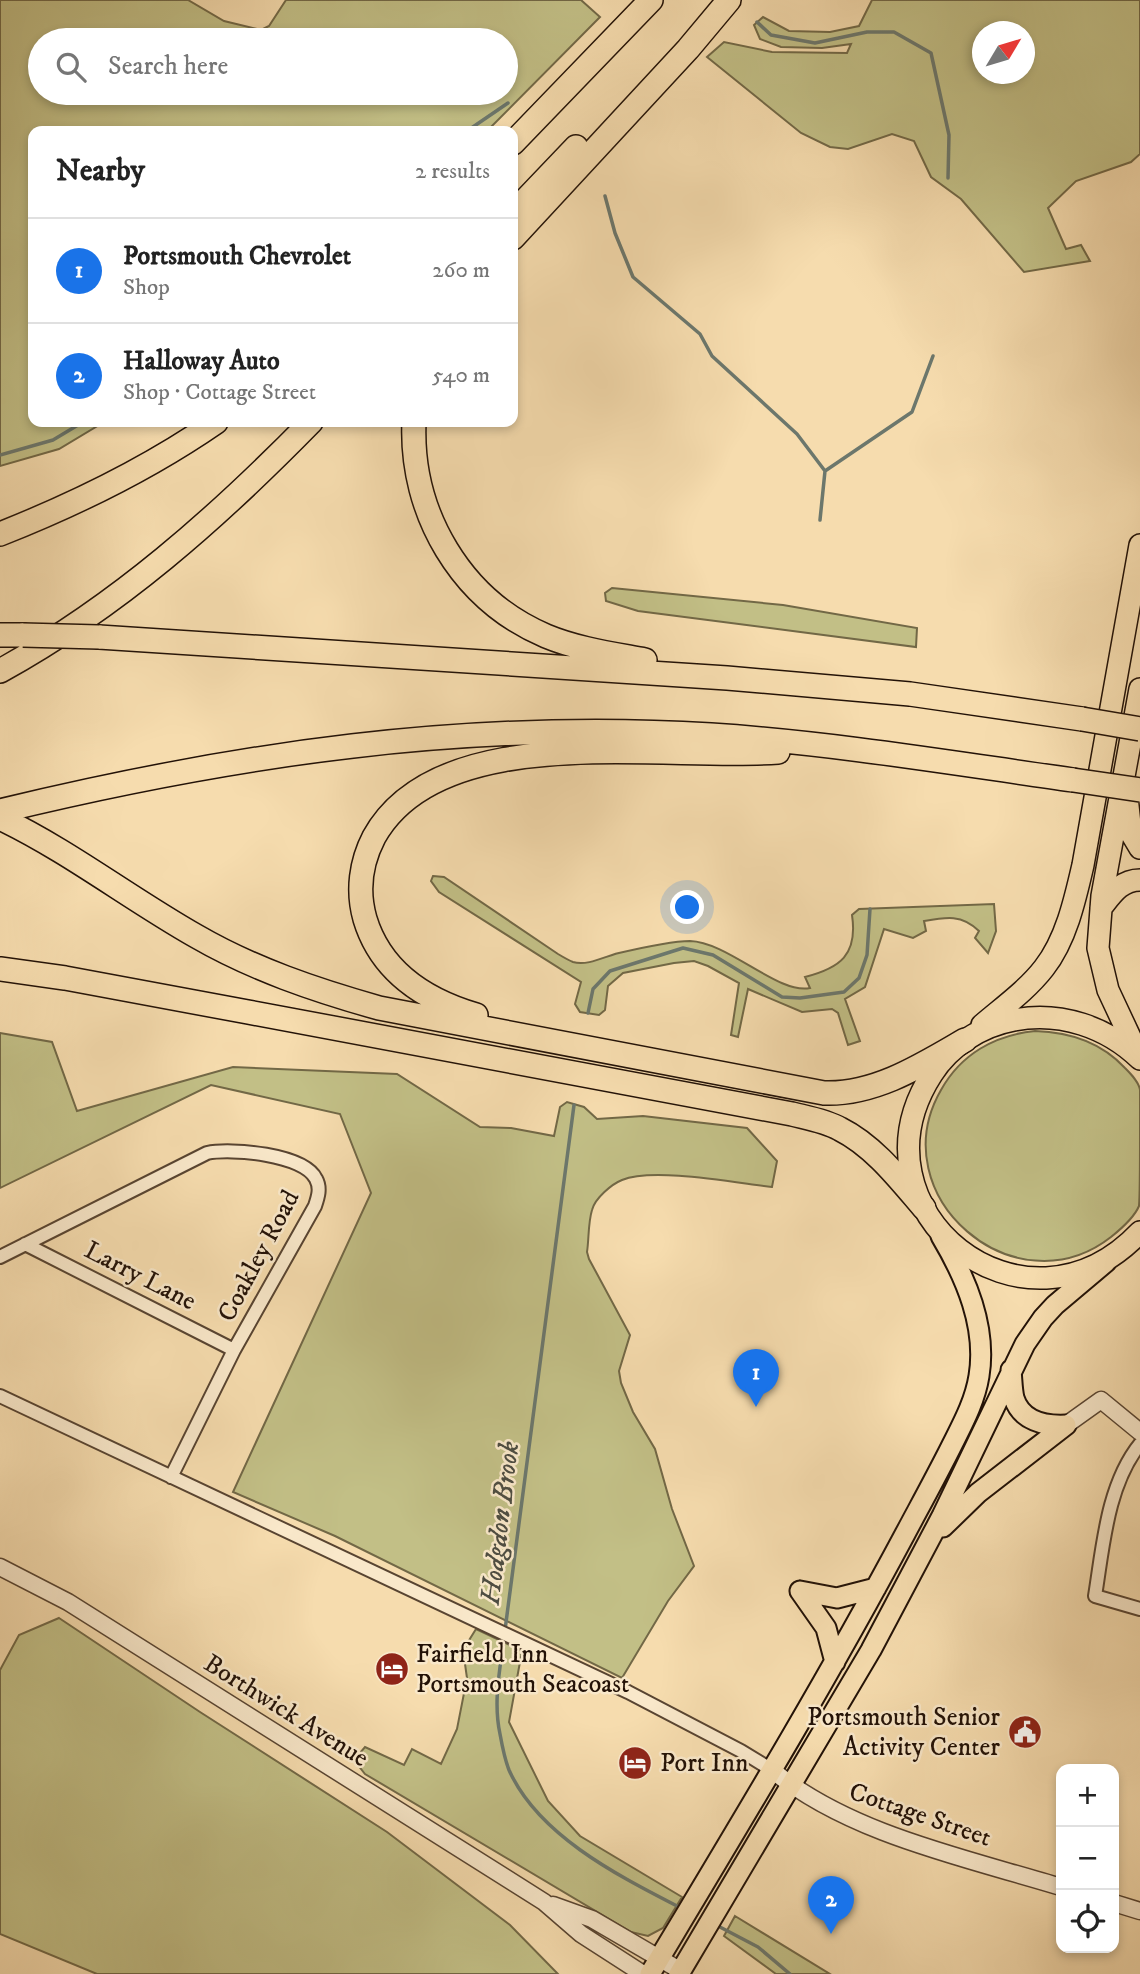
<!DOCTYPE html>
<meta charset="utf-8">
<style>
:root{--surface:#fff;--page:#f2f2f2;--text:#222;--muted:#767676;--line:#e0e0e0;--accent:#1a73e8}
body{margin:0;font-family:"IM FELL DW Pica",serif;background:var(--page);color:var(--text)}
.controls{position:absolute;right:21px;bottom:21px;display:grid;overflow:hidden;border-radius:14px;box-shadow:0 4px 10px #0003}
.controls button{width:63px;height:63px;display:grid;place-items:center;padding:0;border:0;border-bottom:2px solid var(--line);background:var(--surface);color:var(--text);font:35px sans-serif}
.compass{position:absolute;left:972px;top:21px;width:63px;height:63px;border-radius:50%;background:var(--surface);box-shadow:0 4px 10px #0003;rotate:52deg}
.you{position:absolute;left:688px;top:908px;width:24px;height:24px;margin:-18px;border:5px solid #fff;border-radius:50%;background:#1a73e8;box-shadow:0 0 0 10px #1a73e833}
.badge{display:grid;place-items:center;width:46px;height:46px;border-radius:50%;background:var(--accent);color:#fff;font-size:23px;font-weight:700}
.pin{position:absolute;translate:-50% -58px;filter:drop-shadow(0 2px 4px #0008)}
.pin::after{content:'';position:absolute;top:37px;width:24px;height:21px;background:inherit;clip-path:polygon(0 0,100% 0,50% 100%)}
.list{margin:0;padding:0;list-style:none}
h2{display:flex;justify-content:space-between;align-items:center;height:91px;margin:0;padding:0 28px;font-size:30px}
h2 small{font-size:23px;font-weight:400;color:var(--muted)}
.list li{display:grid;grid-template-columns:46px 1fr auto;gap:21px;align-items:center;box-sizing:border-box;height:105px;padding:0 28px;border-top:2px solid var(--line)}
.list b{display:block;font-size:26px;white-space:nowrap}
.list p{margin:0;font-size:23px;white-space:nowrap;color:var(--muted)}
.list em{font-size:23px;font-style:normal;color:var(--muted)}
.icon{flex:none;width:38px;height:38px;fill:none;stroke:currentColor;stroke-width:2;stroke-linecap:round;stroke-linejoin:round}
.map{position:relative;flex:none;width:1140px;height:1974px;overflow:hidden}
.search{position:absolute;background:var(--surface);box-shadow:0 4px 10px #0003;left:28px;top:28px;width:490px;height:77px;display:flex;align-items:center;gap:18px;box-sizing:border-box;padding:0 24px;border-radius:38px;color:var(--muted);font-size:26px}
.panel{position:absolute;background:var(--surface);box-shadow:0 4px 10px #0003;left:28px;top:126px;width:490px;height:301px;border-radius:14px}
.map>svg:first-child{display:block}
</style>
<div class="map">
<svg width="1140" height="1974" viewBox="0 0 1140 1974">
<rect width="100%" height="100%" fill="#f6dcae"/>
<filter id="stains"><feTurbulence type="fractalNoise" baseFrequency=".00286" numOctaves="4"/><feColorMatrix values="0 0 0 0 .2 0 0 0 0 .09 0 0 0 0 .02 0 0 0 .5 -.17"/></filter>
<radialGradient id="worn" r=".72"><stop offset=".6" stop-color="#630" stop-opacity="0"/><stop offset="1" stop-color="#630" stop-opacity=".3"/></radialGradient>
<path fill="#c2bf86" stroke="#726846" stroke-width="2" fill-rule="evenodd" d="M0,0H188L224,21L261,30L269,26L286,0H581L600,17L487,131H33V422H104L59,449L0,466ZM506,40V93H40V40Z
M872,0H1140V154L1131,162L1076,181L1048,208L1066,249L1081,245L1090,261L1024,272L961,199L931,177L914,141L892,134L848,149L830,147L801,133L707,57L724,42L772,52L847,53L851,44L822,48L781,47L760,39L754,25L763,17L789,31L830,32L859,26ZM982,32H1024V74H982Z
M612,588L783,605L917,628L916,647L638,611L606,601L605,593Z
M433,876L444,877L558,954C563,957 568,960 573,962C586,966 602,958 615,954C636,949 669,941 690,941C728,942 779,995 810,988L805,977C840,968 858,955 852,915L859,909L994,904L996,931L988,953L975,938L979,931C962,914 946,917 924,921L926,931L913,938L884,929L865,987L845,999L860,1041L848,1045L838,1013L832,1009L802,1012L748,989L738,1037L731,1035L739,983L708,966L694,961L674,963L623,973L608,986L605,1010L599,1015L580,1012L575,1004L581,982L439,892L431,881Z
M1035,1031C1070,1032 1101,1042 1125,1068C1131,1074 1139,1082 1140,1090C1140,1103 1140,1119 1140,1132C1140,1148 1140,1194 1139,1206C1134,1218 1121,1229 1111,1237C1015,1312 880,1196 941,1090C961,1054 995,1035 1035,1031Z
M0,1033L52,1042L77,1111L233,1067L397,1074L480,1127L511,1128L554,1136L560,1107L567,1102L584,1107L597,1119L643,1116L747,1128L777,1161L772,1187C737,1183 653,1167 622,1180C612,1184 595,1198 592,1210C588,1223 589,1239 587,1252L589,1259L630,1335L619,1371L621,1383L633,1412L655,1449L672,1509L694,1566L668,1601L622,1678L335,1536L233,1492L371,1193L340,1114L211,1085L0,1188Z
M59,1618L200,1712L387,1832L510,1925L558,1974H97L0,1934V1670L19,1635Z
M476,1629L522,1651L509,1722L548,1801L580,1836L682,1897L663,1928L648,1936L631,1932L365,1774L354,1760L365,1747L404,1765L412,1749L441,1764L457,1729L467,1678L463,1650Z
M735,1916L830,1974H776L724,1936Z"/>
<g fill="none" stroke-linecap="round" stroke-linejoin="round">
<path stroke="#6c776c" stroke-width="3.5" d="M757,22L771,35L815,43L867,32H894L931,53L949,135L948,178
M467,131L508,103
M605,196L615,233L633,277L700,334L712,356L797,434L825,471
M0,455L53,440L83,422
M820,520L825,471L912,412L933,356
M588,1013L593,989L610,971L683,948L713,955L782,997L800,998L844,992L859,978L867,955L870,909
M505,1630L574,1105
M504,1638C500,1669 493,1702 500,1734C502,1745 505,1760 509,1770C538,1835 617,1875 677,1906
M718,1926L758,1947L790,1974"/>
<g stroke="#584431" stroke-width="16">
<path id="minor" d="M25,1244L234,1350
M0,1257L207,1153C231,1148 304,1154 316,1179C321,1188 318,1197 315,1206L234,1350L171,1477
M0,1396L628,1692L741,1751L772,1770
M1140,1444C1107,1485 1103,1547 1095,1596L1140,1609"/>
</g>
<g stroke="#584431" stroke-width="19">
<path id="tertiary" d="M1066,1425L1101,1400L1140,1432
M0,1567L68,1602L544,1902L581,1934L643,1974
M772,1770C849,1834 966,1858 1061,1887
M1114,1903L1140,1911
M553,1905L592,1919L681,1971"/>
</g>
<g stroke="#231207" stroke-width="23">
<path id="primary" d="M1011,1370C1012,1379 1012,1390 1014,1398C1021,1421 1045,1426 1066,1425
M943,1527L978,1493L1066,1425
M800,1591L826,1628L835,1662
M800,1591L837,1598L876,1588
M650,1974C737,1829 825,1684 905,1534C921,1504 937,1475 952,1445C963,1423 975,1401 979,1376C987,1327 966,1278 941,1236
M679,1974L871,1650L942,1516L1025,1344L1043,1318L1055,1305L1106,1262"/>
</g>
<g stroke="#231207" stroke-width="24">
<path id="trunk" d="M1127,797L1131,833L1140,848
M1101,908C1112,894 1121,880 1140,880
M982,1025C1003,1007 1027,990 1044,968C1066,940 1075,900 1083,865L1140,545
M1137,1052L1108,990L1098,948L1102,896L1140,689
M1140,1059C1107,1027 1060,1011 1014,1020C981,1026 950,1046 932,1074C844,1210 1024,1354 1140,1232"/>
</g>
<g stroke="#231207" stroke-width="26">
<path id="motorway" d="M513,143L651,0
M513,213L576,147
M513,238L688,49L729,0
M414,422C410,513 461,600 546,636C577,649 613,654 645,660
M0,534C76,504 148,469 216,422
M0,635H23
M99,637L727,678L910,694L1082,719
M0,671C118,606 217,518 311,422
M0,811C235,754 468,720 711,735C832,743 953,763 1073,780
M0,818C69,851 129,898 196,936C253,969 315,990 379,1008L824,1093C875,1095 922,1065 965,1040
M0,969L65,978L248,1012L792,1114C808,1118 826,1121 840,1129C874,1146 900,1180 924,1208
M476,1015C425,1000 381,972 365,919C357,891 361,862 374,837C440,718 665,761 778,752"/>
</g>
<use href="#minor" stroke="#f9e8ca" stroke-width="12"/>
<use href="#tertiary" stroke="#f9e8ca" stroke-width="16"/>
<use href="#primary" stroke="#f6dcae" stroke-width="19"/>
<use href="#trunk" stroke="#f6dcae" stroke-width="21"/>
<use href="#motorway" stroke="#f6dcae" stroke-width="23"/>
<g stroke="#231207" stroke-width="26" stroke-linecap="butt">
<path id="motorway-bridge" d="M23,635L99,637
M1082,719L1140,729
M1073,780L1140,790"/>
</g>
<use href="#motorway-bridge" stroke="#f6dcae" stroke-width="23"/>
</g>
<defs>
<g id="hotel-disc" transform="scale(1.75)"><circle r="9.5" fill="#8f2418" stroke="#f9e8ca"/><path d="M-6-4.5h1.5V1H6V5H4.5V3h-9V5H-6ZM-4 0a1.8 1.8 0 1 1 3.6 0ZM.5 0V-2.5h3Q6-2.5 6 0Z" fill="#fff"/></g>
<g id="civic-disc" transform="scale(1.75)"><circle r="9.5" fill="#8f2418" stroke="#f9e8ca"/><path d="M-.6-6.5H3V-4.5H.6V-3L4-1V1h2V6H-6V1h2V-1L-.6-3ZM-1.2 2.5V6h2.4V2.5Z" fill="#fff"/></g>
</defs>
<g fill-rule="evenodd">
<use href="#hotel-disc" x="392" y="1669"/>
<use href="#civic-disc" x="1025" y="1732"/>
<use href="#hotel-disc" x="635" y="1763"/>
</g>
<g text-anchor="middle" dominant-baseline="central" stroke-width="5" stroke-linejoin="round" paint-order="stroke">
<g font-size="26" fill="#231207" stroke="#f9e8ca">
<text transform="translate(259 1256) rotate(-62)">Coakley Road</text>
<text transform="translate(140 1276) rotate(27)">Larry Lane</text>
<text transform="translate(286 1711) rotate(32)">Borthwick Avenue</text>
<text transform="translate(920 1815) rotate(19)">Cottage Street</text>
</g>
<g font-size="26" fill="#231207" stroke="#f9e8ca" text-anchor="start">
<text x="416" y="1654">Fairfield Inn<tspan x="416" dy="30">Portsmouth Seacoast</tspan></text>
<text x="1000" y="1717" text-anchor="end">Portsmouth Senior<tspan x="1000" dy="30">Activity Center</tspan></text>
<text x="660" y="1763">Port Inn</text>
</g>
<g font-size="28" font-style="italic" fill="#4e4d42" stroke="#f9e8ca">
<text transform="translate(500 1523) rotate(-83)">Hodgdon Brook</text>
</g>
</g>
<rect width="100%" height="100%" filter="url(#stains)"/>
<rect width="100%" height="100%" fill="url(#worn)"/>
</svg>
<div class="controls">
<button>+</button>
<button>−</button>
<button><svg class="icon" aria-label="locate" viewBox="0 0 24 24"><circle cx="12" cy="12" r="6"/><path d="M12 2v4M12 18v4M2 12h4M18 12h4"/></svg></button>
</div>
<svg class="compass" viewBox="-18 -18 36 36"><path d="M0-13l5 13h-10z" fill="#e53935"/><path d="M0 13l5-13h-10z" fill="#767676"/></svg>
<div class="you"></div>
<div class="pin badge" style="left:756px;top:1407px">1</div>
<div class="pin badge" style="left:831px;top:1934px">2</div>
<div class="search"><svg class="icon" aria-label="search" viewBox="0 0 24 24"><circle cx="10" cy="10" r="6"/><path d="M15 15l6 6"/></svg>Search here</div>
<section class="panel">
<h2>Nearby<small>2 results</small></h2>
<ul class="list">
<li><span class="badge">1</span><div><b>Portsmouth Chevrolet</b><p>Shop</p></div><em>260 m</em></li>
<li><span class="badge">2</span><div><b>Halloway Auto</b><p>Shop · Cottage Street</p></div><em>540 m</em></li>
</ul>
</section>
</div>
